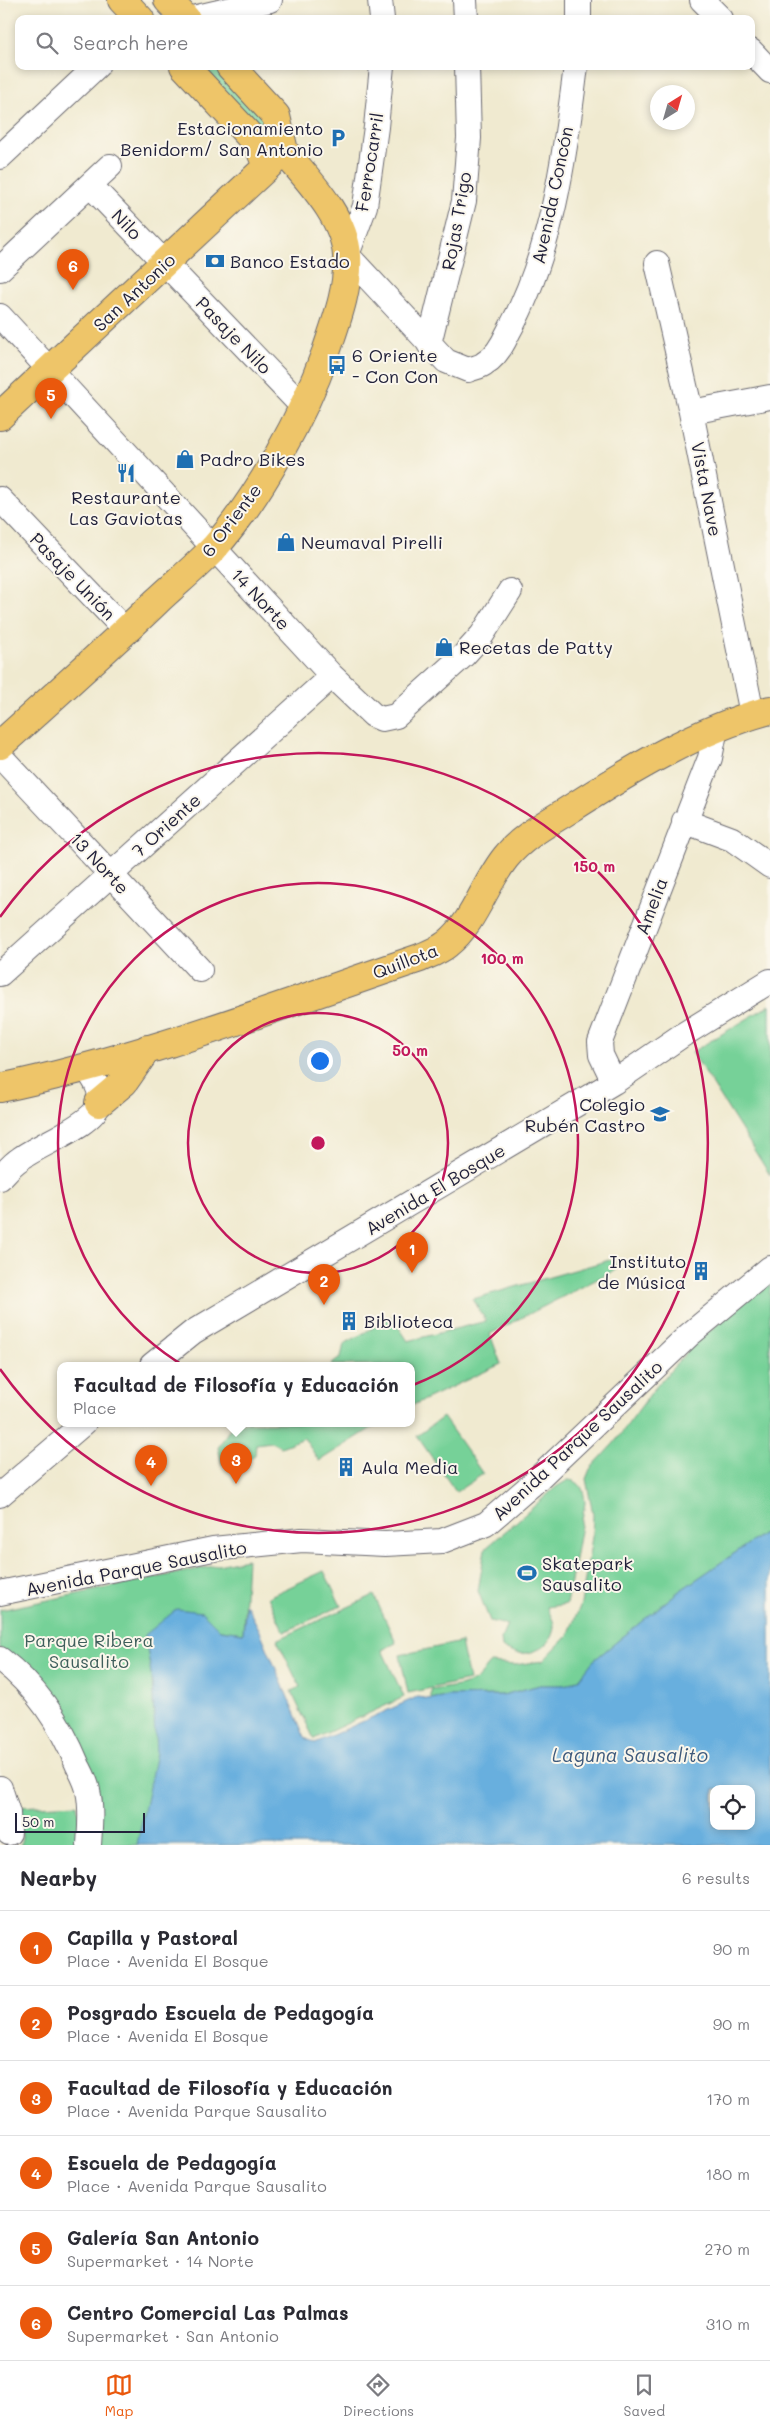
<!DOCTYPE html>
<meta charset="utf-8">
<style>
:root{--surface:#fff;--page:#f7f7f7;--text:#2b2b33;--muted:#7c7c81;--line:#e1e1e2;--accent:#ea580c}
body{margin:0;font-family:Mali,sans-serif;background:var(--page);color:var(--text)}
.controls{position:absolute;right:15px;bottom:15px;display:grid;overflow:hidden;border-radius:10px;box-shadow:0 2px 8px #0003}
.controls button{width:45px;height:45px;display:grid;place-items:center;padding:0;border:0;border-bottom:1px solid var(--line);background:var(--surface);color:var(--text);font:25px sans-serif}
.compass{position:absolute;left:650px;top:85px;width:45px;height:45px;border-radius:50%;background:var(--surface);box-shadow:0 2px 8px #0003;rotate:37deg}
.scale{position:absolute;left:15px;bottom:12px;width:130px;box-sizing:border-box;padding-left:5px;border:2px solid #22223b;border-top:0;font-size:14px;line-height:18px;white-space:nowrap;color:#22223b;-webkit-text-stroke:4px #fbf7ec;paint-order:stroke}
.you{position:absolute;left:319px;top:1060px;width:18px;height:18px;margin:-12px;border:4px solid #fff;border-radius:50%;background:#1a73e8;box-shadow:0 0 0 8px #1a73e833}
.badge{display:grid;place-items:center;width:32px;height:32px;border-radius:50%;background:var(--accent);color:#fff;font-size:16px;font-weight:700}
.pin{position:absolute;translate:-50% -41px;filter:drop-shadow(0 1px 2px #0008)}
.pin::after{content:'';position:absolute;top:26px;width:18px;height:15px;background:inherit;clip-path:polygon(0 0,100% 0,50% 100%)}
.popup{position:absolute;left:57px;top:1362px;width:358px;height:65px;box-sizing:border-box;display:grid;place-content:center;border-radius:10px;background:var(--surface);filter:drop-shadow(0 1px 4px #0005);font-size:16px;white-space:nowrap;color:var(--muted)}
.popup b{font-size:19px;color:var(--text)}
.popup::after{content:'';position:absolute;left:50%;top:100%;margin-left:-10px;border:10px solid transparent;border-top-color:var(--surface)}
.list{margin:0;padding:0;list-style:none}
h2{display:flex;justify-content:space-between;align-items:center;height:65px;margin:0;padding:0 20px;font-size:21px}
h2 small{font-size:16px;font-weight:400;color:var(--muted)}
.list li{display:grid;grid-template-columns:32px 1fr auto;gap:15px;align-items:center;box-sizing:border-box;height:75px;padding:0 20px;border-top:1px solid var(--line)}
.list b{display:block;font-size:19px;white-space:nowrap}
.list p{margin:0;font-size:16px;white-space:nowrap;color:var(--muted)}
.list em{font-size:16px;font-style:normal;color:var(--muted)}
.icon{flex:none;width:28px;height:28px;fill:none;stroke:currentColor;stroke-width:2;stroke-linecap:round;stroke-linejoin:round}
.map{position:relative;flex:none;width:770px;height:1845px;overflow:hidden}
.search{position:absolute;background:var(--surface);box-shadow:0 2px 8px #0003;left:15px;right:15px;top:15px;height:55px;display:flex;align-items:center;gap:12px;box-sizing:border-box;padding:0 18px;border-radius:10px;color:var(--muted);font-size:19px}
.sheet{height:515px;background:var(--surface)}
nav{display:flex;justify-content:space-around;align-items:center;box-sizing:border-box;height:70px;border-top:1px solid var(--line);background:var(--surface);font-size:14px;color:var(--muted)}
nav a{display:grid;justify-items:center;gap:2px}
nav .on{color:var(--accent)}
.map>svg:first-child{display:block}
</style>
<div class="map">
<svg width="770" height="1845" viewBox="0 0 770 1845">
<rect width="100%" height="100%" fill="#fbf7ec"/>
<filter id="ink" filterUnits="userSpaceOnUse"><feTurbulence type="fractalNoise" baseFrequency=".02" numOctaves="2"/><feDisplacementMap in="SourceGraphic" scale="10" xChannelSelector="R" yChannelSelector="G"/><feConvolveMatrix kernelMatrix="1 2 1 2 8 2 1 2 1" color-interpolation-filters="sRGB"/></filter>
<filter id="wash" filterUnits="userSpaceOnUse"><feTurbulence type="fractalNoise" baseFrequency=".0096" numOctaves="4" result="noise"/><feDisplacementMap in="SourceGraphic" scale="20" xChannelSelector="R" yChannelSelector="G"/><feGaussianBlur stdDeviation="1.12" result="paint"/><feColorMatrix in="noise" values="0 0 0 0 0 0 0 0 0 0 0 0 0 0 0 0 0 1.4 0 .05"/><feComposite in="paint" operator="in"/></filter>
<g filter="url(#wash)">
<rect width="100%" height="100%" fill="#f0ead0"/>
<path fill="#76d198" stroke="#4c7a6a" d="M203,66H218L269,122L262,132Z
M770,1005V1175L692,1052Z
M613,1259L617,1269L490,1334L501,1364L411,1406V1365H331L341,1357L344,1344L392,1317L408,1341L486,1321L473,1299Z
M770,1281V1529L678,1592L593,1661L579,1679L565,1685H540L503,1695L447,1696L431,1699V1690L459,1686L475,1681L491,1663L514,1665L543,1661L568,1635L581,1604L592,1537L593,1514L586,1479L590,1469L614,1443L654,1389L696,1342Z
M443,1417L483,1474L456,1492L417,1436Z
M236,1423H380L319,1461L304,1438L281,1447L271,1442L256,1444L255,1455L233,1468L222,1464L218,1448L232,1425Z
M568,1480C582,1481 584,1491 585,1503L567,1604L547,1607C549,1613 554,1620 554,1626C553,1651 520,1661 502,1647L501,1639L507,1625L490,1621L478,1591L485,1549L556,1487Z
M247,1559L243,1633L220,1630L202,1612L145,1635L152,1680L157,1753L138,1842L137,1845H100L75,1733L42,1681L0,1648V1610Z
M324,1571L341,1606L284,1632L268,1597Z
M374,1595L396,1643L382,1650L404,1697L314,1739L291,1691L300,1687L277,1640Z
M461,1642L469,1680L408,1693L400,1655Z
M77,1804L80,1827L79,1845H20L22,1837L19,1807Z"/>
<path fill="#67afde" stroke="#44688c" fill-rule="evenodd" d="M770,1529V1845H137L156,1753L152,1680L145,1635L177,1609L202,1612L220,1630L243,1633L246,1604L260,1631L305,1738L315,1743L417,1697L431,1699L447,1696L503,1695L540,1685H565L571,1683L579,1679L593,1661L678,1592ZM714,1789H751V1826H714Z"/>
</g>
<g filter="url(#ink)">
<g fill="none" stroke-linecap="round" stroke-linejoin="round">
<g stroke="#6a686f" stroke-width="26">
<path id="minor" d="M380,0L382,19
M465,0L466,19
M702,0L721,19
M189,19L270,0
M579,19V0
M751,51L770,71
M382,66L376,127L365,206L347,255L446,361L468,370C473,368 481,367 485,363C496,357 503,344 508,333C552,254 565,156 576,66
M0,157L97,66
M90,185L303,407
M657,263L691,412L752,714
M0,269L110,166
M0,316L332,676L373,715L382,719L396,716L464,655L482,635L510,591
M429,344L464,201L469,138L467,66
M691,412L770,397
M0,499L126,631
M0,756L200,970
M684,821L732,839L770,866
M0,974L332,676
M614,1082L601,1055L600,1042L710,758L716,728
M0,1178C6,1172 12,1164 20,1159C38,1145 93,1125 99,1104C103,1092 93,1077 86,1068
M152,1365L193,1332L614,1082L681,1036L770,981
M0,1495L84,1423
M0,1593L213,1549L302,1540L385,1544L442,1541L486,1524L530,1486L689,1335L770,1268
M0,1659C37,1687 61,1724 78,1766C82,1774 87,1783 88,1791C92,1808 90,1828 89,1845
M0,1788L8,1813L9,1833"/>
</g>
<g stroke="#6a686f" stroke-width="30">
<path id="major" d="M122,0L140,19
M168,0L186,19
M184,66L259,146L267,167
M230,66L276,116L284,151
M0,416L284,151C308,180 345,217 347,256C349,289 336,322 326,352C303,416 260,496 214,548C196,567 175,584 156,602C105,651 52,698 0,745
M0,1088C144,1058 281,1005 420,958C429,954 440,950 447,944C475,922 484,884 506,857C522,837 546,824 567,811C629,771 698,729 770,710
M99,1103L124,1082L147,1049"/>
</g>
<use href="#minor" stroke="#fff" stroke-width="24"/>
<use href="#major" stroke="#eec569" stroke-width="28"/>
</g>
</g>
<g fill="none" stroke="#c2185b" stroke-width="2.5">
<circle cx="318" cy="1143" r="130"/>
<circle cx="318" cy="1143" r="260"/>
<path d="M0 917A390 390 0 1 1 0 1369"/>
</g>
<defs>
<g id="parking-bare" transform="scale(1.5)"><path d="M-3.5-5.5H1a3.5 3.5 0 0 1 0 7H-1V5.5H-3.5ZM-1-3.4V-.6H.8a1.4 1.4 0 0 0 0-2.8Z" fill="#1f6fb2" stroke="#fbf7ec" stroke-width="2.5" paint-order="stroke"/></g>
<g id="bank-bare" transform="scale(1.5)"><path d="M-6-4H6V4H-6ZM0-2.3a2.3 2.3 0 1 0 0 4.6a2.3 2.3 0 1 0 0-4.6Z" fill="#1f6fb2" stroke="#fbf7ec" stroke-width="2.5" paint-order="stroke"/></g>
<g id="bus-bare" transform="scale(1.5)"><path d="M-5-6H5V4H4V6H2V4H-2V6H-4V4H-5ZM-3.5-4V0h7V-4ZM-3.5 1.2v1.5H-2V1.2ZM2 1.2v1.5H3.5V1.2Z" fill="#1f6fb2" stroke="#fbf7ec" stroke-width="2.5" paint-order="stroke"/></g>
<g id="shop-bare" transform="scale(1.5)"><path d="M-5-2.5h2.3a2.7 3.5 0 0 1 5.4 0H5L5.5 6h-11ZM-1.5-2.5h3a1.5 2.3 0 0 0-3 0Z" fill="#1f6fb2" stroke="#fbf7ec" stroke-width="2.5" paint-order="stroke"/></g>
<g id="restaurant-bare" transform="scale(1.5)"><path d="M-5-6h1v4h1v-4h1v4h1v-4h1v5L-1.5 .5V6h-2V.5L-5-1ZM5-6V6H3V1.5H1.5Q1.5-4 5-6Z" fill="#1f6fb2" stroke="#fbf7ec" stroke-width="2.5" paint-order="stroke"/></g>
<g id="school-bare" transform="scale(1.5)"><path d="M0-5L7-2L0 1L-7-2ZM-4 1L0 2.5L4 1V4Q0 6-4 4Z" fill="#1f6fb2" stroke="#fbf7ec" stroke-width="2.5" paint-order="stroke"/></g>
<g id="building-bare" transform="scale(1.5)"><path d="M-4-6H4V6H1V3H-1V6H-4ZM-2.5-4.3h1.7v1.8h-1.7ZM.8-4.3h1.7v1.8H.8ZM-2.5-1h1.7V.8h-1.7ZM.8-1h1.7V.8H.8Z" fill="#1f6fb2" stroke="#fbf7ec" stroke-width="2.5" paint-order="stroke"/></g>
<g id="stadium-bare" transform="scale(1.5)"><path d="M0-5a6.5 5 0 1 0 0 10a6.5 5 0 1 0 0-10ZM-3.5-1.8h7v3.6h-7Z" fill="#1f6fb2" stroke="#fbf7ec" stroke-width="2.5" paint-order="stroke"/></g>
</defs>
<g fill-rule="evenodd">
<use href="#parking-bare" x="338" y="138"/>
<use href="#bank-bare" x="215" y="261"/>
<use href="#bus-bare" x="337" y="365"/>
<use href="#shop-bare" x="185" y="459"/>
<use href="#restaurant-bare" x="126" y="473"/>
<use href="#shop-bare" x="286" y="542"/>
<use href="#shop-bare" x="444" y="647"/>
<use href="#school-bare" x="660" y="1114"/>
<use href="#building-bare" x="701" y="1271"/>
<use href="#building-bare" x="349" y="1321"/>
<use href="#building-bare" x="346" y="1467"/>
<use href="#stadium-bare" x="527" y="1573"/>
</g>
<g text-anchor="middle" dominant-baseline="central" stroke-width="4" stroke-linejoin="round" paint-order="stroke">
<g font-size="18" fill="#22223b" stroke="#fbf7ec" text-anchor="start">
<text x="323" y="128" text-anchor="end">Estacionamiento<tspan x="323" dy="21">Benidorm/ San Antonio</tspan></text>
<text x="230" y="261">Banco Estado</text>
<text x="352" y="355">6 Oriente<tspan x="352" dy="21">- Con Con</tspan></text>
<text x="200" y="459">Padro Bikes</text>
<text x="126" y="497" text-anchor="middle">Restaurante<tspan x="126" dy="21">Las Gaviotas</tspan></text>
<text x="301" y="542">Neumaval Pirelli</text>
<text x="459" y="647">Recetas de Patty</text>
<text x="645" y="1104" text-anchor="end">Colegio<tspan x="645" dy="21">Rubén Castro</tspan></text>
<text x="686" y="1261" text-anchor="end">Instituto<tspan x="686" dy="21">de Música</tspan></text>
<text x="364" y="1321">Biblioteca</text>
<text x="361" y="1467">Aula Media</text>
<text x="542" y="1563">Skatepark<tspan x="542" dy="21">Sausalito</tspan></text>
</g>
<g font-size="18" fill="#22223b" stroke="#fbf7ec">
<text transform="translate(369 162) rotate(-81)">Ferrocarril</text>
<text transform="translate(552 195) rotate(-78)">Avenida Concón</text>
<text transform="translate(456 221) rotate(-80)">Rojas Trigo</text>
<text transform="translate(127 224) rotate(46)">Nilo</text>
<text transform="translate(134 292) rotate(-43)">San Antonio</text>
<text transform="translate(234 335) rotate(46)">Pasaje Nilo</text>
<text transform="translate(707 489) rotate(79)">Vista Nave</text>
<text transform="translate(231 520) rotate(-53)">6 Oriente</text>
<text transform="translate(73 576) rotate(46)">Pasaje Unión</text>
<text transform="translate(261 599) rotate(47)">14 Norte</text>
<text transform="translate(166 825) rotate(-42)">7 Oriente</text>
<text transform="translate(100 863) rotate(47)">13 Norte</text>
<text transform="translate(651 906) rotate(-69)">Amelia</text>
<text transform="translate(405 961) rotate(-21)">Quillota</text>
<text transform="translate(435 1189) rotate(-31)">Avenida El Bosque</text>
<text transform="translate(577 1440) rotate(-43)">Avenida Parque Sausalito</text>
<text transform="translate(136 1568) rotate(-11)">Avenida Parque Sausalito</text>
</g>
<g font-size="18" fill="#3f5f5c" stroke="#fbf7ec">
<text x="89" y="1640">Parque Ribera<tspan x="89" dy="21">Sausalito</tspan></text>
</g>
<g font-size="19" font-style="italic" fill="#3e5a7c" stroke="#fbf7ec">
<text x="630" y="1754">Laguna Sausalito</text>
</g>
</g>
<circle cx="318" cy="1143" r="8" fill="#c2185b" stroke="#fbf7ec" stroke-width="2.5"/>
<g font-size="15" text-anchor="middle" font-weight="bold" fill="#c2185b" stroke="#fbf7ec" stroke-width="4" stroke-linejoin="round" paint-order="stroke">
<text x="594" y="872">150 m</text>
<text x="502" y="964">100 m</text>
<text x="410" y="1056">50 m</text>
</g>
</svg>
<div class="controls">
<button><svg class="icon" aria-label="locate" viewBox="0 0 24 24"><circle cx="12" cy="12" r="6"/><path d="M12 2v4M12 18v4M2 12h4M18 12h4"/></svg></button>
</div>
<svg class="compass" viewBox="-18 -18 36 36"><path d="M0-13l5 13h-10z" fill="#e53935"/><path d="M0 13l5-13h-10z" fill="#7c7c81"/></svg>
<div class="scale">50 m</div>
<div class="you"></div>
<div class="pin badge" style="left:412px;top:1273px">1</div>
<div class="pin badge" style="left:324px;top:1305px">2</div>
<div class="pin badge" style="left:236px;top:1484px">3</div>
<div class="popup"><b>Facultad de Filosofía y Educación</b>Place</div>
<div class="pin badge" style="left:151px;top:1486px">4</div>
<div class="pin badge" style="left:51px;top:419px">5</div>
<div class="pin badge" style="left:73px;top:290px">6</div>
<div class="search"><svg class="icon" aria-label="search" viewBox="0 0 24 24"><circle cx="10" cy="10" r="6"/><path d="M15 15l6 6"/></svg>Search here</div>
</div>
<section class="sheet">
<h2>Nearby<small>6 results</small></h2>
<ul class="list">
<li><span class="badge">1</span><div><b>Capilla y Pastoral</b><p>Place · Avenida El Bosque</p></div><em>90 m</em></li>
<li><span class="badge">2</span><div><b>Posgrado Escuela de Pedagogía</b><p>Place · Avenida El Bosque</p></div><em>90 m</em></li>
<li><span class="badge">3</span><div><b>Facultad de Filosofía y Educación</b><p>Place · Avenida Parque Sausalito</p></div><em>170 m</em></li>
<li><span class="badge">4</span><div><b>Escuela de Pedagogía</b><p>Place · Avenida Parque Sausalito</p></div><em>180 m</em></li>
<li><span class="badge">5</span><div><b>Galería San Antonio</b><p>Supermarket · 14 Norte</p></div><em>270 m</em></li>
<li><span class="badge">6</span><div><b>Centro Comercial Las Palmas</b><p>Supermarket · San Antonio</p></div><em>310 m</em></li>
</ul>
</section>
<nav>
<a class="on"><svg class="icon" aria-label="map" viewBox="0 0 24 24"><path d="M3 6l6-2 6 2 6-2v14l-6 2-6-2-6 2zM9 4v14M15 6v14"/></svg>Map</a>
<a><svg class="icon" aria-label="directions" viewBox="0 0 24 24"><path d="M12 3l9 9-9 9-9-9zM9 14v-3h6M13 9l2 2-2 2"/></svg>Directions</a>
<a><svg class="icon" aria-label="saved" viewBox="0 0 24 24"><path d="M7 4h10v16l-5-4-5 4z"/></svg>Saved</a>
</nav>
